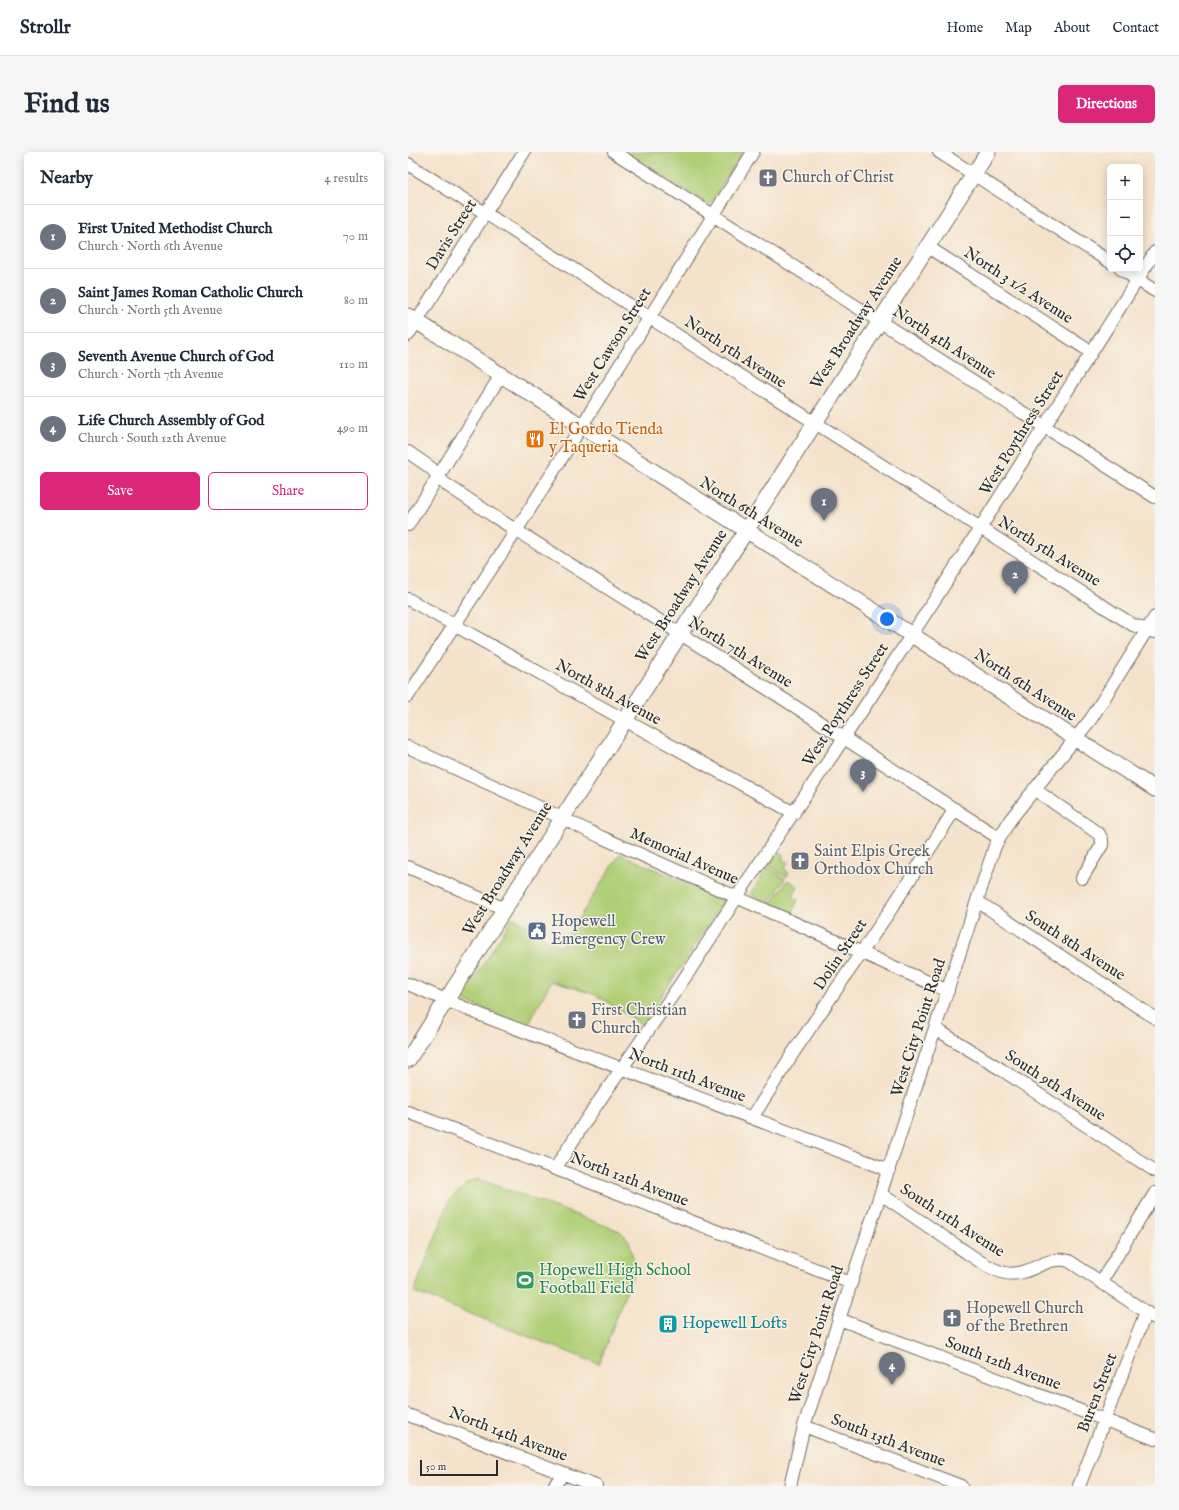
<!DOCTYPE html>
<meta charset="utf-8">
<style>
:root{--surface:#fff;--page:#f6f6f7;--text:#1f2937;--muted:#747a83;--line:#e0e1e3;--accent:#db2777}
body{margin:0;font-family:"IM FELL English",serif;background:var(--page);color:var(--text)}
.controls{position:absolute;right:12px;top:12px;display:grid;overflow:hidden;border-radius:6px;box-shadow:0 2px 10px #0003}
.controls button{width:36px;height:36px;display:grid;place-items:center;padding:0;border:0;border-bottom:1px solid var(--line);background:var(--surface);color:var(--text);font:20px sans-serif}
.scale{position:absolute;left:12px;bottom:10px;width:78px;box-sizing:border-box;padding-left:4px;border:2px solid #2b2b2b;border-top:0;font-size:11px;line-height:14px;white-space:nowrap;color:#2b2b2b;-webkit-text-stroke:3px #f7f3e8;paint-order:stroke}
.you{position:absolute;left:479px;top:467px;width:14px;height:14px;margin:-10px;border:3px solid #fff;border-radius:50%;background:#1a73e8;box-shadow:0 0 0 6px #1a73e833}
.badge{display:grid;place-items:center;width:26px;height:26px;border-radius:50%;background:var(--accent);color:#fff;font-size:13px;font-weight:700}
.pin{position:absolute;translate:-50% -33px;filter:drop-shadow(0 1px 2px #0008)}
.pin::after{content:'';position:absolute;top:21px;width:14px;height:12px;background:inherit;clip-path:polygon(0 0,100% 0,50% 100%)}
.list{margin:0;padding:0;list-style:none}
h2{display:flex;justify-content:space-between;align-items:center;height:52px;margin:0;padding:0 16px;font-size:17px}
h2 small{font-size:13px;font-weight:400;color:var(--muted)}
.list li{display:grid;grid-template-columns:26px 1fr auto;gap:12px;align-items:center;box-sizing:border-box;height:64px;padding:0 16px;border-top:1px solid var(--line)}
.list b{display:block;font-size:15px;white-space:nowrap}
.list p{margin:0;font-size:13px;white-space:nowrap;color:var(--muted)}
.list em{font-size:13px;font-style:normal;color:var(--muted)}
.actions{display:flex;gap:8px;padding:12px 16px}
.actions a{flex:1;padding:9px 0;border:1px solid var(--accent);border-radius:6px;text-align:center;font-size:14px;color:var(--accent)}
.actions .main{background:var(--accent);color:#fff}
.icon{flex:none;width:22px;height:22px;fill:none;stroke:currentColor;stroke-width:2;stroke-linecap:round;stroke-linejoin:round}
.map{position:relative;flex:none;width:747px;height:1334px;overflow:hidden;border-radius:6px}
header{display:flex;align-items:center;gap:24px;box-sizing:border-box;height:56px;padding:0 20px;background:var(--surface);border-bottom:1px solid var(--line)}
header strong{font-size:19px}
nav{display:flex;gap:22px;margin-inline-start:auto;font-size:14px}
.intro{display:flex;align-items:center;justify-content:space-between;box-sizing:border-box;height:96px;padding:0 24px}
h1{margin:0;font-size:28px}
.button{padding:10px 18px;border-radius:6px;background:var(--accent);color:#fff;font-size:14px;font-weight:700}
main{display:flex;gap:24px;padding:0 24px}
aside{flex:1;background:var(--surface);border-radius:6px;box-shadow:0 2px 10px #0003}
.map>svg:first-child{display:block}
</style>
<header>
<strong>Strollr</strong>
<nav><a>Home</a><a>Map</a><a>About</a><a>Contact</a></nav>
</header>
<div class="intro"><h1>Find us</h1><a class="button">Directions</a></div>
<main>
<aside>
<h2>Nearby<small>4 results</small></h2>
<ul class="list">
<li><span class="badge" style="background:#6b7280">1</span><div><b>First United Methodist Church</b><p>Church · North 6th Avenue</p></div><em>70 m</em></li>
<li><span class="badge" style="background:#6b7280">2</span><div><b>Saint James Roman Catholic Church</b><p>Church · North 5th Avenue</p></div><em>80 m</em></li>
<li><span class="badge" style="background:#6b7280">3</span><div><b>Seventh Avenue Church of God</b><p>Church · North 7th Avenue</p></div><em>110 m</em></li>
<li><span class="badge" style="background:#6b7280">4</span><div><b>Life Church Assembly of God</b><p>Church · South 12th Avenue</p></div><em>490 m</em></li>
</ul>
<div class="actions"><a class="main">Save</a><a>Share</a></div>
</aside>
<div class="map">
<svg width="747" height="1334" viewBox="0 0 747 1334">
<rect width="100%" height="100%" fill="#f7f3e8"/>
<filter id="ink" filterUnits="userSpaceOnUse"><feTurbulence type="fractalNoise" baseFrequency=".025" numOctaves="2"/><feDisplacementMap in="SourceGraphic" scale="8" xChannelSelector="R" yChannelSelector="G"/><feConvolveMatrix kernelMatrix="1 2 1 2 8 2 1 2 1" color-interpolation-filters="sRGB"/></filter>
<filter id="wash" filterUnits="userSpaceOnUse"><feTurbulence type="fractalNoise" baseFrequency=".012" numOctaves="4" result="noise"/><feDisplacementMap in="SourceGraphic" scale="16" xChannelSelector="R" yChannelSelector="G"/><feGaussianBlur stdDeviation="0.9" result="paint"/><feColorMatrix in="noise" values="0 0 0 0 0 0 0 0 0 0 0 0 0 0 0 0 0 1.4 0 .05"/><feComposite in="paint" operator="in"/></filter>
<g filter="url(#wash)">
<rect width="100%" height="100%" fill="#f5e2ca"/>
<path fill="#afcf76" stroke="#6d7d50" d="M219,0H335L301,53Z
M370,700L376,704L374,707L380,711L376,717L381,721L378,725L361,713Z
M212,702L315,747L313,755L234,873L188,843L143,829L120,874L53,848L105,765L152,795Z
M360,715L377,727L361,751L342,742Z
M380,728L390,735L385,745L390,748L384,762L363,752Z
M70,1027L212,1079L221,1088L227,1116L191,1212L6,1140L42,1047L60,1031Z"/>
</g>
<g filter="url(#ink)">
<g fill="none" stroke-linecap="round" stroke-linejoin="round">
<g stroke="#726b63" stroke-width="14">
<path id="minor" d="M206,0L747,345
M531,0L702,110
M0,12L725,473L746,480
M520,95L683,200
M713,117L747,139
M0,183L116,0
M0,300L23,316L36,331L87,365L363,539L591,686
M0,373L93,223
M0,447L162,538L386,661
M0,544L108,379L345,0
M0,595L110,645L193,685L540,839
M626,637L691,682L694,688V693L674,726
M0,715L97,757
M569,749L747,866
M0,832L78,865L481,1018
M528,877L594,918L747,1019
M0,960L443,1131
M344,966L385,901L483,757L547,657
M147,1017L178,968L280,821L338,731L436,586L531,441L747,100
M473,1042C498,1059 524,1077 549,1094C563,1103 580,1117 597,1121C622,1126 637,1102 661,1109L747,1166
M693,1130L747,1041
M431,1167L747,1287
M0,1263L188,1334
M396,1274L553,1334
M146,1334L155,1322
M382,1334L396,1274L587,694L602,668L683,567L747,465
M671,1334L738,1160"/>
</g>
<g stroke="#726b63" stroke-width="17">
<path id="major" d="M0,164L747,637
M0,908L580,0"/>
</g>
<use href="#minor" stroke="#fff" stroke-width="12"/>
<use href="#major" stroke="#fff" stroke-width="15"/>
</g>
</g>
<defs>
<g id="church-square" transform="scale(1)"><rect x="-9" y="-9" width="18" height="18" rx="4" fill="#6b7280" stroke="#f7f3e8"/><path d="M-1.2-6h2.4v3.5h3.3v2.4h-3.3V6h-2.4V-.1h-3.3v-2.4h3.3Z" fill="#fff"/></g>
<g id="restaurant-square" transform="scale(1)"><rect x="-9" y="-9" width="18" height="18" rx="4" fill="#e8710a" stroke="#f7f3e8"/><path d="M-5-6h1v4h1v-4h1v4h1v-4h1v5L-1.5 .5V6h-2V.5L-5-1ZM5-6V6H3V1.5H1.5Q1.5-4 5-6Z" fill="#fff"/></g>
<g id="civic-square" transform="scale(1)"><rect x="-9" y="-9" width="18" height="18" rx="4" fill="#5c6f8a" stroke="#f7f3e8"/><path d="M-.6-6.5H3V-4.5H.6V-3L4-1V1h2V6H-6V1h2V-1L-.6-3ZM-1.2 2.5V6h2.4V2.5Z" fill="#fff"/></g>
<g id="stadium-square" transform="scale(1)"><rect x="-9" y="-9" width="18" height="18" rx="4" fill="#2e9e5b" stroke="#f7f3e8"/><path d="M0-5a6.5 5 0 1 0 0 10a6.5 5 0 1 0 0-10ZM-3.5-1.8h7v3.6h-7Z" fill="#fff"/></g>
<g id="building-square" transform="scale(1)"><rect x="-9" y="-9" width="18" height="18" rx="4" fill="#0f9aa8" stroke="#f7f3e8"/><path d="M-4-6H4V6H1V3H-1V6H-4ZM-2.5-4.3h1.7v1.8h-1.7ZM.8-4.3h1.7v1.8H.8ZM-2.5-1h1.7V.8h-1.7ZM.8-1h1.7V.8H.8Z" fill="#fff"/></g>
</defs>
<g fill-rule="evenodd">
<use href="#church-square" x="360" y="26"/>
<use href="#restaurant-square" x="127" y="287"/>
<use href="#church-square" x="392" y="709"/>
<use href="#civic-square" x="129" y="779"/>
<use href="#church-square" x="169" y="868"/>
<use href="#stadium-square" x="117" y="1128"/>
<use href="#church-square" x="544" y="1166"/>
<use href="#building-square" x="260" y="1172"/>
</g>
<g text-anchor="middle" dominant-baseline="central" stroke-width="3" stroke-linejoin="round" paint-order="stroke">
<g font-size="16" fill="#5b616d" stroke="#f7f3e8" text-anchor="start">
<text x="374" y="26">Church of Christ</text>
<text x="406" y="700">Saint Elpis Greek<tspan x="406" dy="18">Orthodox Church</tspan></text>
<text x="183" y="859">First Christian<tspan x="183" dy="18">Church</tspan></text>
<text x="558" y="1157">Hopewell Church<tspan x="558" dy="18">of the Brethren</tspan></text>
</g>
<g font-size="16" fill="#2b2b2b" stroke="#f7f3e8">
<text transform="translate(44 83) rotate(-58)">Davis Street</text>
<text transform="translate(610 134) rotate(33)">North 3 1/2 Avenue</text>
<text transform="translate(449 171) rotate(-57)">West Broadway Avenue</text>
<text transform="translate(536 191) rotate(33)">North 4th Avenue</text>
<text transform="translate(205 193) rotate(-58)">West Cawson Street</text>
<text transform="translate(327 201) rotate(33)">North 5th Avenue</text>
<text transform="translate(614 281) rotate(-58)">West Poythress Street</text>
<text transform="translate(343 361) rotate(32)">North 6th Avenue</text>
<text transform="translate(641 400) rotate(32)">North 5th Avenue</text>
<text transform="translate(274 444) rotate(-57)">West Broadway Avenue</text>
<text transform="translate(332 501) rotate(32)">North 7th Avenue</text>
<text transform="translate(617 534) rotate(33)">North 6th Avenue</text>
<text transform="translate(200 541) rotate(29)">North 8th Avenue</text>
<text transform="translate(438 553) rotate(-57)">West Poythress Street</text>
<text transform="translate(276 705) rotate(24)">Memorial Avenue</text>
<text transform="translate(100 717) rotate(-58)">West Broadway Avenue</text>
<text transform="translate(667 794) rotate(33)">South 8th Avenue</text>
<text transform="translate(433 803) rotate(-56)">Dolin Street</text>
<text transform="translate(511 876) rotate(-72)">West City Point Road</text>
<text transform="translate(279 924) rotate(21)">North 11th Avenue</text>
<text transform="translate(647 934) rotate(33)">South 9th Avenue</text>
<text transform="translate(221 1028) rotate(21)">North 12th Avenue</text>
<text transform="translate(544 1069) rotate(33)">South 11th Avenue</text>
<text transform="translate(409 1183) rotate(-72)">West City Point Road</text>
<text transform="translate(595 1212) rotate(21)">South 12th Avenue</text>
<text transform="translate(690 1241) rotate(-69)">Buren Street</text>
<text transform="translate(100 1283) rotate(21)">North 14th Avenue</text>
<text transform="translate(480 1289) rotate(21)">South 13th Avenue</text>
</g>
<g font-size="16" fill="#c56008" stroke="#f7f3e8" text-anchor="start">
<text x="141" y="278">El Gordo Tienda<tspan x="141" dy="18">y Taqueria</tspan></text>
</g>
<g font-size="16" fill="#4e5e75" stroke="#f7f3e8" text-anchor="start">
<text x="143" y="770">Hopewell<tspan x="143" dy="18">Emergency Crew</tspan></text>
</g>
<g font-size="16" fill="#27864d" stroke="#f7f3e8" text-anchor="start">
<text x="131" y="1119">Hopewell High School<tspan x="131" dy="18">Football Field</tspan></text>
</g>
<g font-size="16" fill="#0d838f" stroke="#f7f3e8" text-anchor="start">
<text x="274" y="1172">Hopewell Lofts</text>
</g>
</g>
</svg>
<div class="controls">
<button>+</button>
<button>−</button>
<button><svg class="icon" aria-label="locate" viewBox="0 0 24 24"><circle cx="12" cy="12" r="6"/><path d="M12 2v4M12 18v4M2 12h4M18 12h4"/></svg></button>
</div>
<div class="scale">50 m</div>
<div class="you"></div>
<div class="pin badge" style="left:416px;top:369px;background:#6b7280">1</div>
<div class="pin badge" style="left:607px;top:442px;background:#6b7280">2</div>
<div class="pin badge" style="left:455px;top:640px;background:#6b7280">3</div>
<div class="pin badge" style="left:484px;top:1233px;background:#6b7280">4</div>
</div>
</main>
